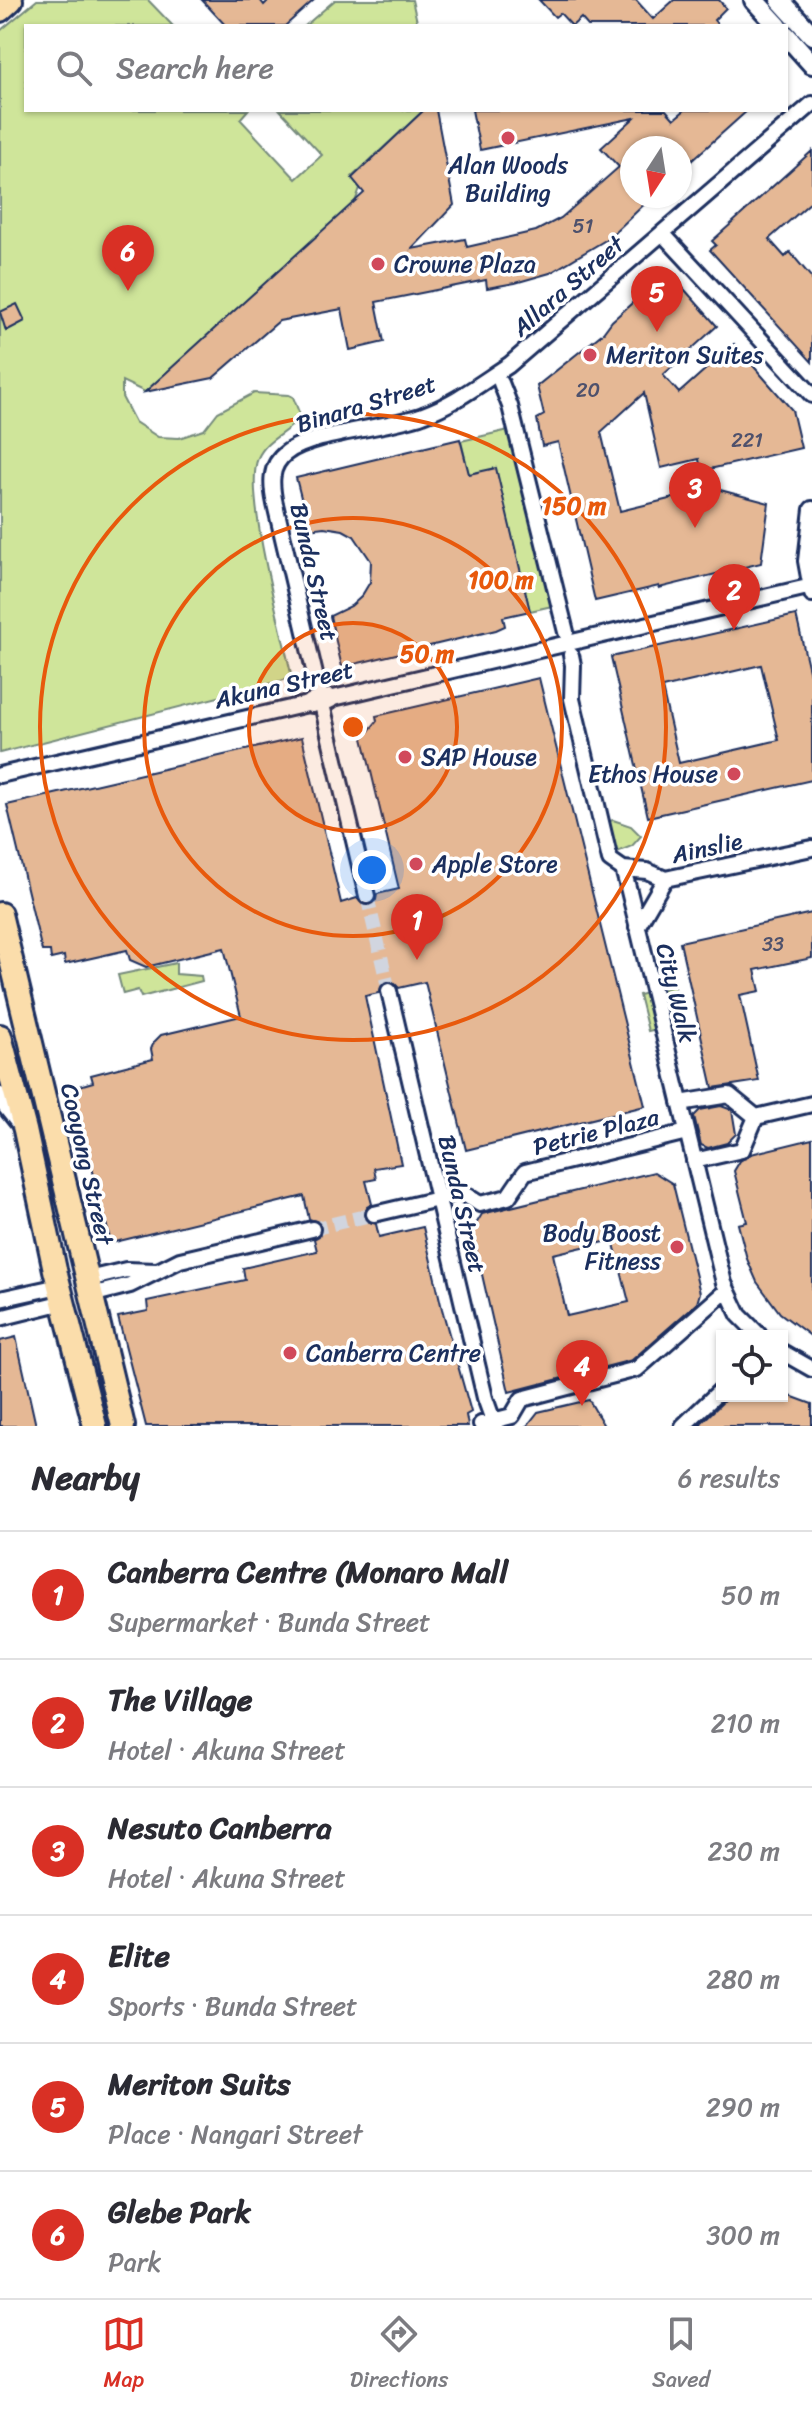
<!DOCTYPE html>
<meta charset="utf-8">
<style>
:root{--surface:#fff;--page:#f7f7f7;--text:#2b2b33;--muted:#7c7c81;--line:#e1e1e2;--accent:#d93025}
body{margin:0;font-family:Sriracha,sans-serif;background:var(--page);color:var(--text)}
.controls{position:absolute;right:24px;bottom:24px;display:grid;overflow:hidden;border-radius:0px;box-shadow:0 2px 6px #0004}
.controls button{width:72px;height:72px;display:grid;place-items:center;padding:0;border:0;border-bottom:2px solid var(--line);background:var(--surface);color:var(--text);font:40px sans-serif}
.compass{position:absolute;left:620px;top:136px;width:72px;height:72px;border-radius:50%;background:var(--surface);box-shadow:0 2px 6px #0004;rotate:192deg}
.you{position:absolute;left:372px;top:870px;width:28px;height:28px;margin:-20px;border:6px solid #fff;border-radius:50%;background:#1a73e8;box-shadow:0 0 0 12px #1a73e833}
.badge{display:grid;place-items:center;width:52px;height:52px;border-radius:50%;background:var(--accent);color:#fff;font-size:26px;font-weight:700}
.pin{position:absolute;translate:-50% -66px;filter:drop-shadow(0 2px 4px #0008)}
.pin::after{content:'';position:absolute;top:42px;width:28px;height:24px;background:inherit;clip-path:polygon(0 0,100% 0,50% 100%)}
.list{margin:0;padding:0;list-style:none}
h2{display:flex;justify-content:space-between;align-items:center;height:104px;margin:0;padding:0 32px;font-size:34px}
h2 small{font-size:26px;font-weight:400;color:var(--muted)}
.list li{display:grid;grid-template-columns:52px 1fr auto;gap:24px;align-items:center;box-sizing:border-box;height:128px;padding:0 32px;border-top:2px solid var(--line)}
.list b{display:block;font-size:30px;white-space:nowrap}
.list p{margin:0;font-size:26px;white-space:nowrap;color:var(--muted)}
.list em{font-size:26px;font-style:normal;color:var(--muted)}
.icon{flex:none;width:44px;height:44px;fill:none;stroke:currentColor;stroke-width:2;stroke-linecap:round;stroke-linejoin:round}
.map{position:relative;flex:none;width:812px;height:1426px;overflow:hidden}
.search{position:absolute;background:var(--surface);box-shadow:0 2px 6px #0004;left:24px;right:24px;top:24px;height:88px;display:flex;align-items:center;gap:20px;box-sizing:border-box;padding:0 28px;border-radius:0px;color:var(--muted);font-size:30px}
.sheet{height:872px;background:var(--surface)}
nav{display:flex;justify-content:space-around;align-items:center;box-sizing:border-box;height:112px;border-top:2px solid var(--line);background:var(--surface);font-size:22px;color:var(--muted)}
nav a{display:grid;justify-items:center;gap:4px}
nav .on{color:var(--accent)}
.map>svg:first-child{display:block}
</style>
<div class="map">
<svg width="812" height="1426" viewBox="0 0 812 1426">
<rect width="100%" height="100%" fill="#fff"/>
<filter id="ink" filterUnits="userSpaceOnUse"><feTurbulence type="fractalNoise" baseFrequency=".0125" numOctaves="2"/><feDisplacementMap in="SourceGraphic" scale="16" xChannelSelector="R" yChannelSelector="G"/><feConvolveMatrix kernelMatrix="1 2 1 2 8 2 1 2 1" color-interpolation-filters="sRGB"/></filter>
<g filter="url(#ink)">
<path fill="#cfe59a" stroke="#758a7c" stroke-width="2" d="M37,0H148L173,26H26V110H248L240,119L296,179L322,155L280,110H424L352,177L360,188L355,202L145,392L122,381V397L135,422L158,437L179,438L204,430L218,412L254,393L289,395L293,397L300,415C291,433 267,437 258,458C243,493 283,635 292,678L0,753V31Z
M335,0H412L418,26H305Z
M509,430L552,606L530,611L508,520L481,526L461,441Z
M613,820L631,826L641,836L632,846L612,854L608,832L610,821Z
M176,963V974L201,976L202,981L141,997L138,990L123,994L118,975Z
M674,986L683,1023L648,1031L639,995Z"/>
<path fill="#e5b895" stroke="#1b2f5e" stroke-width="2" fill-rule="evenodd" d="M202,0H260L264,5L269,0H314L285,26H226Z
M539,0H636L653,19L674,0H719L726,8L714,20L719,26H588L581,18L572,26L560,13L555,17Z
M424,110H436L454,205L412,249L465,239L467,247L536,231L561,218L619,167L601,148L634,118L480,150L472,110H666L674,119L685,110H748L680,171V148H632V196H653L609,238L550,273L515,283L487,288L486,280L376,302L384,342L350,350L342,309L279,321L213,378L145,392L364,193L352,178Z
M812,151V201L769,239L785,257L790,252L812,278V362L710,250L716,245L712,241Z
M668,271L717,326L663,375L679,393L734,344L792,410L801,448L701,471L699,459L661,468L644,393L601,432L620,511L706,490L705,486L769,503L761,563L659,588V586L595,601L558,442L542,446L537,419L544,415L537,386L603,333L612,321Z
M17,304L25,321L6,331L0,312Z
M460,439L469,474L496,468L530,611L503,617L505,626L496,630L342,667L330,616L351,606L361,597L370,582L371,561L354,536L343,530L324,527L309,529L296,478Z
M796,615L812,683V780L648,817L611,657ZM761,665L779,740L679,763L662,688Z
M539,678L645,1106L466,1150L425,982L399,988L393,982L383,983L379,993L365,996L401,1164L374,1168L376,1179L366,1181L372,1204L367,1207L364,1216L367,1221L376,1224L379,1237L423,1227L442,1309L471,1412L466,1415L468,1426H146L118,1317L148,1311L147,1301L245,1280L243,1268L317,1251L314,1239L319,1236L322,1228L319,1222L309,1219L304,1196L111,1243L72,1088L93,1082L91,1075L153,1059L151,1049L154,1042L161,1035L241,1016L224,948L146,967L130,960L127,950L65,964L64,956L51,959L50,951H42L7,805L302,737L341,903L357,898L363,905H370L376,900L377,894L399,889L363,738L377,721L376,716Z
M812,913V958L755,970L760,991L740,995L759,1081L713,1088L680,942Z
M721,1106L732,1110L736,1134L727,1143L708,1148L701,1145L694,1116L700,1110Z
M812,1139V1337L780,1313L757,1282L747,1259L738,1224L747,1222L734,1171L740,1161L751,1154Z
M654,1172L673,1184L700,1293L697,1303L632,1360L509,1392L472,1231L482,1214ZM613,1240L629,1302L567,1316L553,1254Z
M16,1337L36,1426H0V1341Z
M782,1393L812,1404V1426H698L729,1396H782Z
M589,1400L604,1426H527L538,1412Z"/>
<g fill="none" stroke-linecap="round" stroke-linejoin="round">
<path stroke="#d1d5df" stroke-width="14" stroke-dasharray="14 7" stroke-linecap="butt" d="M367,896L389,991
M312,1229L374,1214"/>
<g stroke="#1b2f5e" stroke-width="20">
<path id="street" d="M662,233L812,395
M501,383L510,406L566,632
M812,509L806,561L812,594
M571,655L573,665L572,699L610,860L623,869L629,891L724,1283L739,1315L760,1336
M329,699L812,586
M0,775L312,703
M623,869L647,871L665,879
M367,896L275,504C271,485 269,466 286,453C310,433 389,428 423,415C454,404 481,383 509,365L812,104
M637,927L665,879L812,848
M389,991L485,1398L495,1426
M680,1103L729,1095L756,1117
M694,1161L742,1150L756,1117L812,1104
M374,1214L438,1199L459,1191L480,1204L508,1197L525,1172L687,1132
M88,1279L126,1270L157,1271
M91,1295L130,1285L180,1260L312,1229
M0,1299L59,1286
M0,1318L64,1302
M782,1352L812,1369
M481,1424L512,1416L522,1399L637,1369L727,1290
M683,1426L722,1389"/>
</g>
<g stroke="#1b2f5e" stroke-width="24">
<path id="secondary" d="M754,0L778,26
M780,0L812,35
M786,35L812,64
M312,703L329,699
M0,1097L19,1121"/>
</g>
<g stroke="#1b2f5e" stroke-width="28">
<path id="primary" d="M0,10L11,0
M0,914L123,1426
M0,1036L25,1130L55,1270L95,1426"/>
</g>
<use href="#street" stroke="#fff" stroke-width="14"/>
<use href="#secondary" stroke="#fff" stroke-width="18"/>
<use href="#primary" stroke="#fbddab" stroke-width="22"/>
</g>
</g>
<circle cx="353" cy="727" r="104" fill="#e8590c" fill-opacity=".12"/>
<g fill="none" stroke="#e8590c" stroke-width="4">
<circle cx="353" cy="727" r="104"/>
<circle cx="353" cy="727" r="209"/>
<circle cx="353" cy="727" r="313"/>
</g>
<g fill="#d1495b" stroke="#fff" stroke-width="3">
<circle cx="508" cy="138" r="8"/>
<circle cx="378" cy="264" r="8"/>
<circle cx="590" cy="355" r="8"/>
<circle cx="405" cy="757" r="8"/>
<circle cx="734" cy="774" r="8"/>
<circle cx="416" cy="864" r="8"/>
<circle cx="677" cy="1247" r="8"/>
<circle cx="290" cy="1353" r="8"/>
</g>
<g text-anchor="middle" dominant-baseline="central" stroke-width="7" stroke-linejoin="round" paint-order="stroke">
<g font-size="20" fill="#4e516c">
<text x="583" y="226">51</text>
<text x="588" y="390">20</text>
<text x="747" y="440">221</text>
<text x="773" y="944">33</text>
</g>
<g font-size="24" fill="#1b2f5e" stroke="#fff" text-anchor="start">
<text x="508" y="165" text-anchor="middle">Alan Woods<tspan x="508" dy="28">Building</tspan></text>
<text x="394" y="264">Crowne Plaza</text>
<text x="606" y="355">Meriton Suites</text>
<text x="421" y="757">SAP House</text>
<text x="718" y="774" text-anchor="end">Ethos House</text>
<text x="432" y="864">Apple Store</text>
<text x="661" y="1233" text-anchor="end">Body Boost<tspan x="661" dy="28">Fitness</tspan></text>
<text x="306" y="1353">Canberra Centre</text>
</g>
<g font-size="24" fill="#1b2f5e" stroke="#fff">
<text transform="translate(568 286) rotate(-41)">Allara Street</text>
<text transform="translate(366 404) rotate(-17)">Binara Street</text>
<text transform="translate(314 572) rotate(77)">Bunda Street</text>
<text transform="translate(284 685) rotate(-13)">Akuna Street</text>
<text transform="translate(707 848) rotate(-12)">Ainslie</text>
<text transform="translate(676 993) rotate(76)">City Walk</text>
<text transform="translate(596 1132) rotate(-14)">Petrie Plaza</text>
<text transform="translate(87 1164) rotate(77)">Cooyong Street</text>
<text transform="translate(462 1204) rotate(77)">Bunda Street</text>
</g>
</g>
<circle cx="353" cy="727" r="12" fill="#e8590c" stroke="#fff" stroke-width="4"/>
<g font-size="24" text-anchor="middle" font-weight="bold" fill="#e8590c" stroke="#fff" stroke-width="7" stroke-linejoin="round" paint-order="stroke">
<text x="574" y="514">150 m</text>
<text x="501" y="588">100 m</text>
<text x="427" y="662">50 m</text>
</g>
</svg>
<div class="controls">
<button><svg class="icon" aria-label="locate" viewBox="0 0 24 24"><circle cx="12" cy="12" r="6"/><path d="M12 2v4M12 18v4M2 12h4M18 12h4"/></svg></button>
</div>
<svg class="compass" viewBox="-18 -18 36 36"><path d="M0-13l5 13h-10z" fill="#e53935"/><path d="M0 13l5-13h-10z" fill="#7c7c81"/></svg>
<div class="you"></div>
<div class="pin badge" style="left:417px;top:960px">1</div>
<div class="pin badge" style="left:734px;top:630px">2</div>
<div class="pin badge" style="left:695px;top:528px">3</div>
<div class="pin badge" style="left:582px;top:1406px">4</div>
<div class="pin badge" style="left:657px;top:332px">5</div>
<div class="pin badge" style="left:128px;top:291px">6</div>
<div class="search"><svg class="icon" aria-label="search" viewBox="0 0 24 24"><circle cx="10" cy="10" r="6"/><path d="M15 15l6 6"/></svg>Search here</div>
</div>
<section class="sheet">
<h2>Nearby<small>6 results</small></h2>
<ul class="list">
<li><span class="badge">1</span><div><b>Canberra Centre (Monaro Mall</b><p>Supermarket · Bunda Street</p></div><em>50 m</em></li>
<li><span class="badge">2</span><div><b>The Village</b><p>Hotel · Akuna Street</p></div><em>210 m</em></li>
<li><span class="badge">3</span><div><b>Nesuto Canberra</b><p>Hotel · Akuna Street</p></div><em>230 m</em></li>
<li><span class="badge">4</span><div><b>Elite</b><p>Sports · Bunda Street</p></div><em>280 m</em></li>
<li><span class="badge">5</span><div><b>Meriton Suits</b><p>Place · Nangari Street</p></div><em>290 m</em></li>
<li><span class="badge">6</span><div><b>Glebe Park</b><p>Park</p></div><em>300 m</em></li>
</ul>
</section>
<nav>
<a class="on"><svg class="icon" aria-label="map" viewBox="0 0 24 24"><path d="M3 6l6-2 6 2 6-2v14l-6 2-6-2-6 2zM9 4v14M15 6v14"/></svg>Map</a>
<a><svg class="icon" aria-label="directions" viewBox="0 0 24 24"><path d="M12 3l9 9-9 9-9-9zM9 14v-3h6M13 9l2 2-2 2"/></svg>Directions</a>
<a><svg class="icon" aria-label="saved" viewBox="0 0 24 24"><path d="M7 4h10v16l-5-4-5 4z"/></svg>Saved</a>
</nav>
